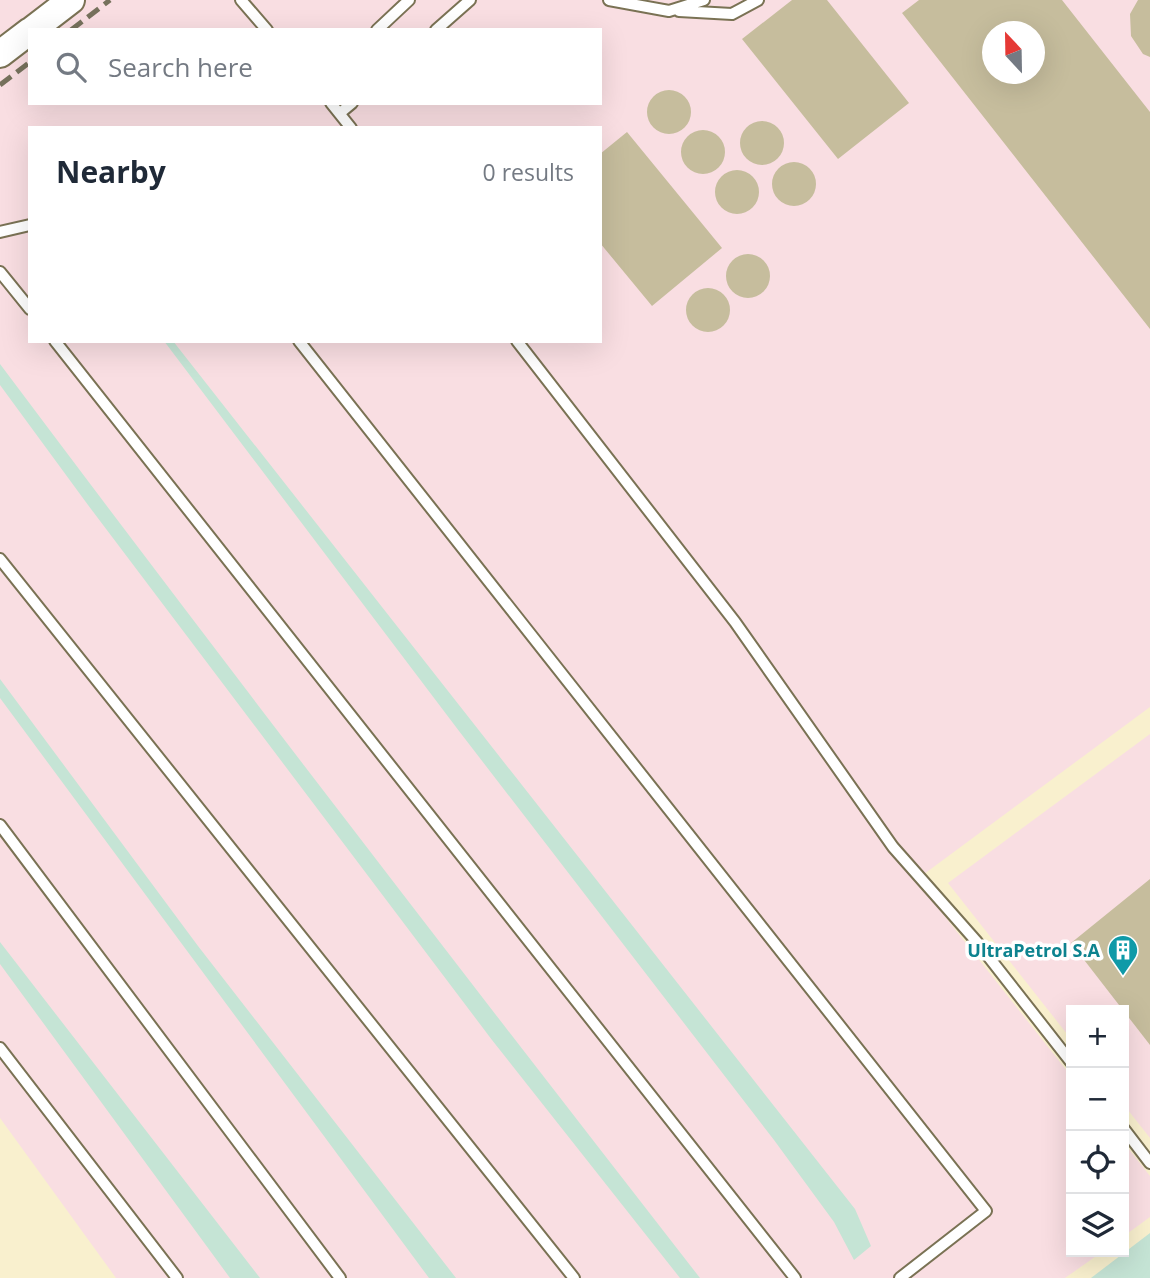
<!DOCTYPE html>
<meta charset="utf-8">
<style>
:root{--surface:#fff;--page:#f2f2f3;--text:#1f2937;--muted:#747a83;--line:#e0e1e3}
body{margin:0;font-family:"Open Sans",sans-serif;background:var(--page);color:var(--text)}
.controls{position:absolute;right:21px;bottom:21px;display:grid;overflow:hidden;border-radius:0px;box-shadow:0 7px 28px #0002}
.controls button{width:63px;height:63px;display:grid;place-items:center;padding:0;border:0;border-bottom:2px solid var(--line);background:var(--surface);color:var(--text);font:35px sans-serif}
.compass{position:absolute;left:982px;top:21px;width:63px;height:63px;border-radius:50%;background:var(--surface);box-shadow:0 7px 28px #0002;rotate:338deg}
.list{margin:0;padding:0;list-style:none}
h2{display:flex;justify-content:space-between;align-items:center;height:91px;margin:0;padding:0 28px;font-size:30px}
h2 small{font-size:23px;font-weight:400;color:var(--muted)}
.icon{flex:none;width:38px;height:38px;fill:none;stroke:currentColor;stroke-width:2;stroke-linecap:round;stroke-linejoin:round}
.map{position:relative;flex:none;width:1150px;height:1278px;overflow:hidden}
.search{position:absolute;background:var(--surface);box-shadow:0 7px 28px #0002;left:28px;top:28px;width:574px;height:77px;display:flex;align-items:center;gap:18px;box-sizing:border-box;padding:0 24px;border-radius:0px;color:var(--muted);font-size:26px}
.panel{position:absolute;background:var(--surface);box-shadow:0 7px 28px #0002;left:28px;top:126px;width:574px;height:217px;border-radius:0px}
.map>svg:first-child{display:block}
</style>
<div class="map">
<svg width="1150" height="1278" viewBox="0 0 1150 1278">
<rect width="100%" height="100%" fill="#f9f0ce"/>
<path fill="#f9dee2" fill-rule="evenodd" d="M0,0H1150V707L916,880L1071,1076V1252H1102L1065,1278H116L0,1118ZM30,30H600V103H30ZM992,32H1034V74H992ZM30,128H600V341H30Z
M1150,734V1138L1124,1105V1010H1071V1039L948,883Z
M1124,1143L1150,1176V1217L1124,1236Z"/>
<path fill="#c5e4d5" d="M164,341H173L855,1209L871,1246L854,1260L834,1222L774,1140L459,731Z
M0,364C230,671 464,975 700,1278H680L492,1040L88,505L0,385Z
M0,679L198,946L456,1278H429L0,698Z
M0,942L260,1278H230L0,964Z
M1150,1233V1278H1091Z"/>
<path fill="#c6bd9d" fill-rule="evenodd" d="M792,0H827L909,103L838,159L742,39Z
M919,0H1062L1150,112V329L902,13ZM992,32H1034V74H992Z
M1138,0H1150V57L1143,54L1131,36L1130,14Z
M647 112a22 22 0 1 1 44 0a22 22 0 1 1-44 0Z
M740 143a22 22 0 1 1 44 0a22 22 0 1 1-44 0Z
M681 152a22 22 0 1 1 44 0a22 22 0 1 1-44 0Z
M627,132L722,248L652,306L600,243V154Z
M772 184a22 22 0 1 1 44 0a22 22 0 1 1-44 0Z
M715 192a22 22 0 1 1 44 0a22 22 0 1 1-44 0Z
M726 276a22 22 0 1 1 44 0a22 22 0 1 1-44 0Z
M686 310a22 22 0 1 1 44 0a22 22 0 1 1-44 0Z
M1150,879V1045L1071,943Z"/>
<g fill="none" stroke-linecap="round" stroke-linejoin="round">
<g stroke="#7a7254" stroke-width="14">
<path id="service" d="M241,0L267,30
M609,0L669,11L704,0
M679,11L732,14L758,0
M377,30L409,0
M436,30L470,0
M331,103L351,128
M340,113L352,103
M0,232L30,225
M0,272L30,309
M55,341L795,1278
M299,341L986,1211L900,1278
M517,341L735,622L893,847L977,942L1071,1062
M0,559L574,1278
M0,825L340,1278
M0,1048L177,1278
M1124,1129L1150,1163"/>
</g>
<g stroke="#7a7254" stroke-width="30">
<path id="tertiary" d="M32,30L71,0
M0,54L30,31"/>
</g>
<use href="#service" stroke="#fff" stroke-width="10"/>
<use href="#tertiary" stroke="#fff" stroke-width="26"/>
<path stroke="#76715c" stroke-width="5" stroke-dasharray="14 7" stroke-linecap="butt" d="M71,30L110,0
M0,85L30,62"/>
</g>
<defs>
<g id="building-pin" transform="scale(1.575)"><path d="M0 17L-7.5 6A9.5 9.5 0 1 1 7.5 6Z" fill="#0f9aa8" stroke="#fff"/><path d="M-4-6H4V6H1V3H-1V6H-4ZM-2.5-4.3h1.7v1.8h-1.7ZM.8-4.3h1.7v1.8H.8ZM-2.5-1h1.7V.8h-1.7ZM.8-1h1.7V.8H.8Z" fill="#fff"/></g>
</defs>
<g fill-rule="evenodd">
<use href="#building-pin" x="1123" y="950"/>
</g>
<g text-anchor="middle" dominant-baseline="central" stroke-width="7" stroke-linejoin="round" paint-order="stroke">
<g font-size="18" font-weight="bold" fill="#0d838f" stroke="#fff" text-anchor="end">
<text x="1100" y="950">UltraPetrol S.A</text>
</g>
</g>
</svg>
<div class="controls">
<button>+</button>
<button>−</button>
<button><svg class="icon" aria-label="locate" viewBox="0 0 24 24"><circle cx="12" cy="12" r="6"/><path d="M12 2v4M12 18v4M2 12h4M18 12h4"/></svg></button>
<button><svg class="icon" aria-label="layers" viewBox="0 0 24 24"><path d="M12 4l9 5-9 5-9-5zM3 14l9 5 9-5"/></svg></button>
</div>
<svg class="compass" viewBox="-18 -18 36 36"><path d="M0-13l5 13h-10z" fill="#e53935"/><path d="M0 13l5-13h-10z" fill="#747a83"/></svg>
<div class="search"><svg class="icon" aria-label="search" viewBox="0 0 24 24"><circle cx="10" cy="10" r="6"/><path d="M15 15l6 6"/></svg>Search here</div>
<section class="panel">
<h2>Nearby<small>0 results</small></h2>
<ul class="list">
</ul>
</section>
</div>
